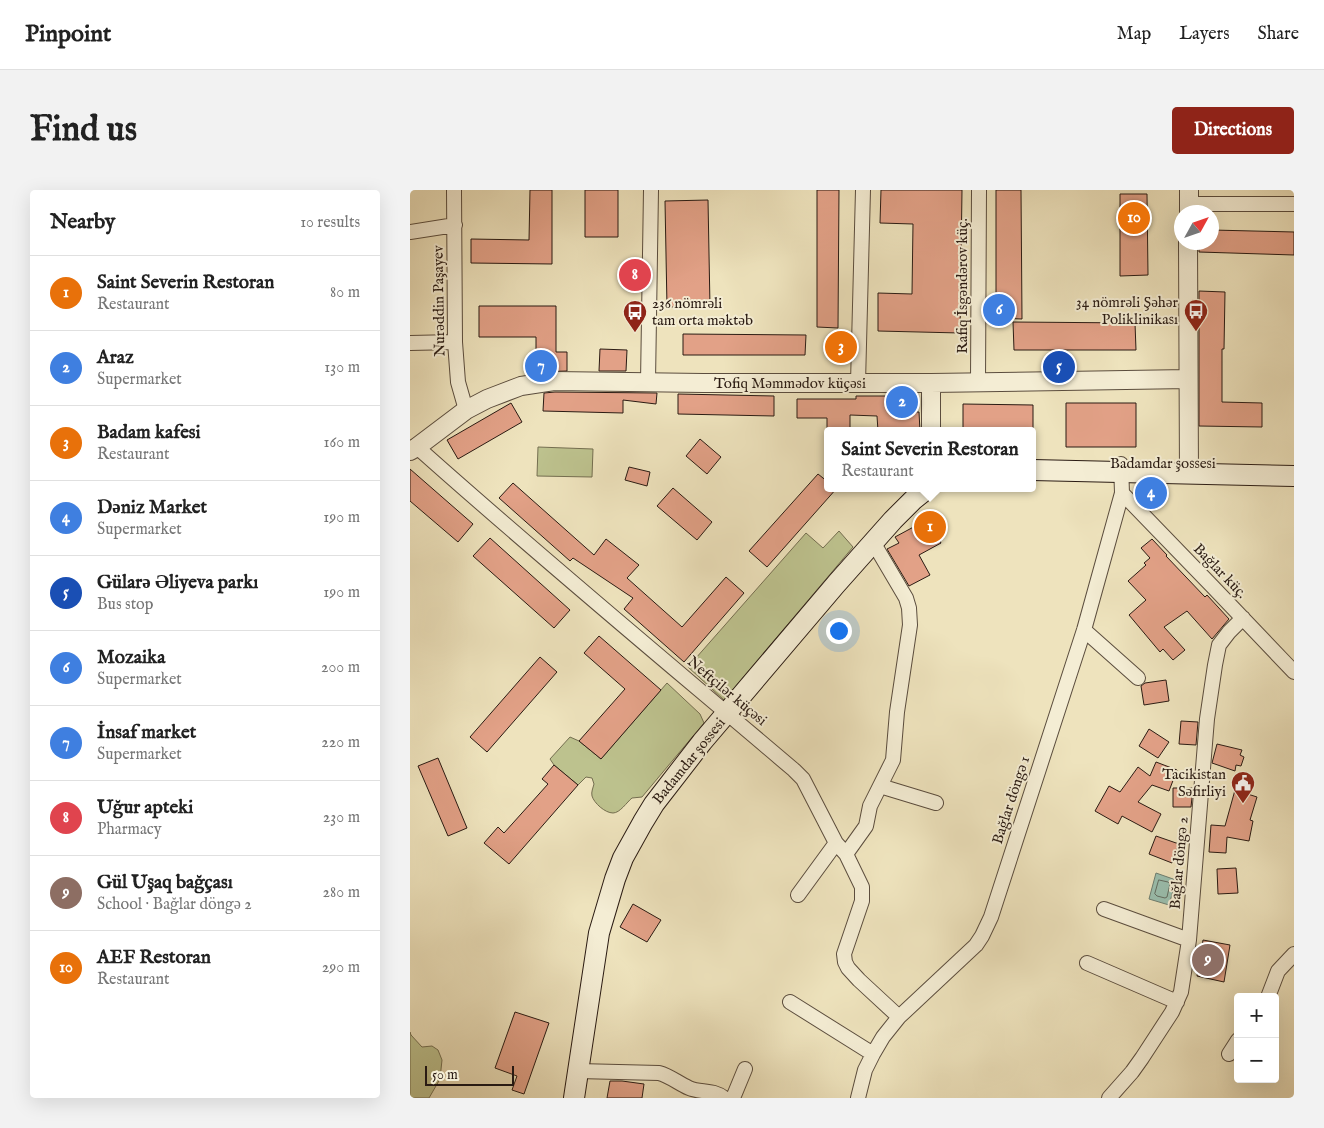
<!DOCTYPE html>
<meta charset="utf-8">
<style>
:root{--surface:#fff;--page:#f2f2f2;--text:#222;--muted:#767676;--line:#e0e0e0;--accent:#8f2418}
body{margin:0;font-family:"IM FELL English",serif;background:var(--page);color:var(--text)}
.controls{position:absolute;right:15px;bottom:15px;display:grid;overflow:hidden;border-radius:5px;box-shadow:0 5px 20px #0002}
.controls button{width:45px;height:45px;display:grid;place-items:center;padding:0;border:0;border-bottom:1px solid var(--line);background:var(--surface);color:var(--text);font:25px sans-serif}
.compass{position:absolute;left:764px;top:15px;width:45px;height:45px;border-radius:50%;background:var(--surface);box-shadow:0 5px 20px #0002;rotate:50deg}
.scale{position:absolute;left:15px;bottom:12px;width:89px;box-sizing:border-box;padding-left:5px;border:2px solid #2a1b13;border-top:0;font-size:14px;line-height:18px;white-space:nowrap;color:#2a1b13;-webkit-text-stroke:4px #f4edd4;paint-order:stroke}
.you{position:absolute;left:428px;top:440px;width:18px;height:18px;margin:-12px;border:4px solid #fff;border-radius:50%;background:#1a73e8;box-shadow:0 0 0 8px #1a73e833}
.badge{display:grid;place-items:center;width:32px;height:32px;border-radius:50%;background:var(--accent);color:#fff;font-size:16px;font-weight:700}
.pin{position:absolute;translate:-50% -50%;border:2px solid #fff;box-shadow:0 1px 5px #0006}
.popup{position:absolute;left:414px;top:237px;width:212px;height:65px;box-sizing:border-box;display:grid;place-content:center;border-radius:5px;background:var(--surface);filter:drop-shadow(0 1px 4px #0005);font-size:16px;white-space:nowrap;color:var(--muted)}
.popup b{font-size:19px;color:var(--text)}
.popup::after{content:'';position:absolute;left:50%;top:100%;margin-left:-10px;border:10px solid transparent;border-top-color:var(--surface)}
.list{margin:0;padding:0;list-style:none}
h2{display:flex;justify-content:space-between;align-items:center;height:65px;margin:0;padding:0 20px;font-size:21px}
h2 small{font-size:16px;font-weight:400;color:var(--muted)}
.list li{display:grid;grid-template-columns:32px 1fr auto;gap:15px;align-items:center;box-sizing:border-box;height:75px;padding:0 20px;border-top:1px solid var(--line)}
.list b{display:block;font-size:19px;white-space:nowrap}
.list p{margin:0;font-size:16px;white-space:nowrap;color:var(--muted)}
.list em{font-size:16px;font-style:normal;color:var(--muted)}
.map{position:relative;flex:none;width:884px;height:908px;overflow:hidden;border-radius:5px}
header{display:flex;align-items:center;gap:30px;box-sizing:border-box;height:70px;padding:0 25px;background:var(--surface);border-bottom:1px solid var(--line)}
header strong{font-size:24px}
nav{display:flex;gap:28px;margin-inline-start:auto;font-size:18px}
.intro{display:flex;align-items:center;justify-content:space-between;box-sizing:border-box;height:120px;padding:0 30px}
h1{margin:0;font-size:35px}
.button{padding:12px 22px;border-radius:5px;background:var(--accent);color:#fff;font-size:18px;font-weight:700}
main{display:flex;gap:30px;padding:0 30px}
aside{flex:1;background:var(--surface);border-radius:5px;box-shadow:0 5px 20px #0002}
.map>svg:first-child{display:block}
</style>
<header>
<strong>Pinpoint</strong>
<nav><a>Map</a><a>Layers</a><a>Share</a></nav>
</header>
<div class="intro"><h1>Find us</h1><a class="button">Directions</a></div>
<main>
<aside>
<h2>Nearby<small>10 results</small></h2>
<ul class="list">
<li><span class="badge" style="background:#e8710a">1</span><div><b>Saint Severin Restoran</b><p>Restaurant</p></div><em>80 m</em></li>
<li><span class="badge" style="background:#3f7fe0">2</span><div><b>Araz</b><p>Supermarket</p></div><em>130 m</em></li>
<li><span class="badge" style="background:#e8710a">3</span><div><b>Badam kafesi</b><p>Restaurant</p></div><em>160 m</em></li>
<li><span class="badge" style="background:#3f7fe0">4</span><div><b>Dəniz Market</b><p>Supermarket</p></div><em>190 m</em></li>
<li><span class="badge" style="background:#1a4fb4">5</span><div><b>Gülarə Əliyeva parkı</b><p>Bus stop</p></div><em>190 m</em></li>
<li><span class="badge" style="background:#3f7fe0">6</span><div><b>Mozaika</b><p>Supermarket</p></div><em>200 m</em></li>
<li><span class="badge" style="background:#3f7fe0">7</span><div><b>İnsaf market</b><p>Supermarket</p></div><em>220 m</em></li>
<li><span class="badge" style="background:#e0444e">8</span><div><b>Uğur apteki</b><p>Pharmacy</p></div><em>230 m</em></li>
<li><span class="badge" style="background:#8d6e63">9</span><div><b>Gül Uşaq bağçası</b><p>School · Bağlar döngə 2</p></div><em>280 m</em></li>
<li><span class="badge" style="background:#e8710a">10</span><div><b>AEF Restoran</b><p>Restaurant</p></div><em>290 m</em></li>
</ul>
</aside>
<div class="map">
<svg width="884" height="908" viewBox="0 0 884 908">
<rect width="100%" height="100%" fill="#eee3bd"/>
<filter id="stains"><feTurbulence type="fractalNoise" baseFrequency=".004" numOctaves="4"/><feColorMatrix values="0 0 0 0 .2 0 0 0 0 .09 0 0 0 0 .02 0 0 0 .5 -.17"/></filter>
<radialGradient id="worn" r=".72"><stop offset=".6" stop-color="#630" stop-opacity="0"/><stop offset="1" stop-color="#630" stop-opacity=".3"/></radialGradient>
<path fill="#bdc28e" stroke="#746e50" d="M128,257L183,259L182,287L127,286Z
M429,341L443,357L314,510L278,477L396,343L413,358Z
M257,493L290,524L294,533L232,607L222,608C217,612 210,623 203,623C195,623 184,613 182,606C181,602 183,598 184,594L182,588L176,587L168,595L144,575L140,569L160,547L169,551L191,569Z
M0,842L1,845L12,857L22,856L28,860L32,870L30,889L19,908H0Z"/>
<path fill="#9abead" stroke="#6d7d6f" d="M746,683L766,690L759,715L739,709Z"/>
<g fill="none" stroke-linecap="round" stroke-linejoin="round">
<path stroke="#626c60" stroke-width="1" d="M749,690L758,692L760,694L757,707L755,708L747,706L745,704Z"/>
</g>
<path fill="#e2a187" stroke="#2a1b13" d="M120,0H142V74L61,73V49L119,50Z
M175,0H208V47H175Z
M407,0H429L428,138L407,137Z
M471,0H552L550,143L468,141V103L502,104L503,34L470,33Z
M586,0H611L612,129L586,128Z
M710,4H737L738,85L710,86Z
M298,10L300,117H257L255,11Z
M802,40L884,42V65L789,62V52H802Z
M217,72L229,73L228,91L215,90Z
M789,101L815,102L814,159H812V212L852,213V237L789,236Z
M69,116H146V162H157V181L126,182V147H69Z
M603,132L725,133L726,160H604Z
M273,144L396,145L395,165H273Z
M190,159L217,160L216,181H189Z
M145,202L247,203L246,214L213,210V223L133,221L134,203Z
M268,204L364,206V226L268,224Z
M446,206H500L501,222H509L510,241H468L467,226L440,225V241H417V228H387V209H446Z
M101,213L112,232L48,269L37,250Z
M656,213H726V257H656Z
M553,214L623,215V241H553Z
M290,249L311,267L297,284L276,266Z
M219,277L240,282L237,296L215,290Z
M0,279L63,334L48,352L0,311Z
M408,284L418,292V298H427L357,377L339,361Z
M103,293L184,365L196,349L229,375L217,388L272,437L316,387L334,403L274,472L214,419L223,408L163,368L160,371L89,308Z
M263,298L302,332L287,350L247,316Z
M522,327L529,340L525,342L531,353L509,365L520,385L499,396L477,359L489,353L485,347Z
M80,348L160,420L144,438L63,366Z
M742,349L757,365L756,366L795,407L797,405L819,429L802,449L777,421L754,437L775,460L763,470L753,459L750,462L719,425L736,410L718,391L736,375L734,373L740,368L731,358Z
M189,446L251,500L191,569L169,551L215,499L174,463Z
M130,467L147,482L77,562L60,547Z
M756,490L759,511L734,515L731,496L735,493Z
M771,531L788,532L786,555L769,554Z
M739,539L759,552L748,568L729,556Z
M807,554L832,560L830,565L834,567L831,576L826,575L825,581L802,573Z
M28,568L57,638L38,646L8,576Z
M746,572L767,580L759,601L742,595L728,612L751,624L742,642L712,626L708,634L685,621L699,596L710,602L728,577L740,586Z
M144,575L168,595L99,674L74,653L88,637L94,643L138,594L132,589Z
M763,598H783L781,617H763Z
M825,600L847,607L840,630L843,631L839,651L817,647L816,663L799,662L801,635L815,636Z
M746,646L769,654L762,673L739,664Z
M826,678L828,703L808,704L807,679Z
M223,714L251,730L237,752L210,737Z
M793,750L820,755L814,792L787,786Z
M105,822L139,833L114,904L102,900L107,886L85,878Z
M200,891H212L234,894L232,908H197Z"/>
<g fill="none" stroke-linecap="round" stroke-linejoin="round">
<g stroke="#5b4d3e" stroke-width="16">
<path id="minor" d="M44,0L45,152L48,192L56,220
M779,14H884
M0,42L45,35
M0,153L45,152
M238,192L241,0
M568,192L569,0
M448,193L453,0
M7,257C130,367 258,473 384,580L393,589L426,653L436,664L452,697V711L434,764L435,772L438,778L449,790L489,827
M712,303L802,396L884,482
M674,440L728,488
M470,596L526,613
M436,664L456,636L460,616L483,570L487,522L500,435L499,418L496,408L463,352
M388,705L426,653
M694,719L779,750
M677,773L767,812
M858,807L868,781L884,764
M380,812L463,864
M819,864L828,850
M168,881L249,883C260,886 268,893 279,898C290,903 303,899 314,908
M323,908L335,879
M448,908L455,880L463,864L473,847L489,827L566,755L572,746L581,727L674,440L712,303L711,274
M699,908L722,882L732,868L762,822L771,802L779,750L797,529L805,475L809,455L819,442L833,428"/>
</g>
<g stroke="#5b4d3e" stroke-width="20">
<path id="tertiary" d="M779,22V0
M778,52L779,284
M521,193V241
M0,261L7,257L56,220L77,209L111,196L144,191L293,193H521L778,189"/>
</g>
<g stroke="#2a1b13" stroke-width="22">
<path id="secondary" d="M622,280L884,286
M164,908L189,743L205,689L213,668L233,632L244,614L292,552L427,393L483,330L503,310L518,298"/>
</g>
<use href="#minor" stroke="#f4edd4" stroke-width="14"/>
<use href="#tertiary" stroke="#f4edd4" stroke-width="18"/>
<use href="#secondary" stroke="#f4edd4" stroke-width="20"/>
</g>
<defs>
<g id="bus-pin" transform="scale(1.25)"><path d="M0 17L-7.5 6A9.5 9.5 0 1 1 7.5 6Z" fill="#8f2418" stroke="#f4edd4"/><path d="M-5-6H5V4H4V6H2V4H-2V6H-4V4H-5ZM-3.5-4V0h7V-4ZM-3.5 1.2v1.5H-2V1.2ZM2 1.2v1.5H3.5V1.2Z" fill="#fff"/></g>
<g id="civic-pin" transform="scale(1.25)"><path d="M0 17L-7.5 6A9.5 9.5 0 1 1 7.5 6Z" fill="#8f2418" stroke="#f4edd4"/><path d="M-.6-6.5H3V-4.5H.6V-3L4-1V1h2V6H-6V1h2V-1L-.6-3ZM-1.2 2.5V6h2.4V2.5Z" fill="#fff"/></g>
</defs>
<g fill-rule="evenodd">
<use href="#bus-pin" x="786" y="121"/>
<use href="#bus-pin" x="225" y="122"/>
<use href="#civic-pin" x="833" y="593"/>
</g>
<g text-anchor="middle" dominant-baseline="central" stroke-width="4" stroke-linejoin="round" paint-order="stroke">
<g font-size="15" fill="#2a1b13" stroke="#f4edd4">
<text transform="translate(552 96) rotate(-90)">Rafiq İsgəndərov küç.</text>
<text transform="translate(29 111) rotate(-91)">Nurəddin Paşayev</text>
<text x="380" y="193">Tofiq Məmmədov küçəsi</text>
<text x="753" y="273">Badamdar şossesi</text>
<text transform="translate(810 381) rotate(46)">Bağlar küç.</text>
<text transform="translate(317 501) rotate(40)">Neftçilər küçəsi</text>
<text transform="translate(279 571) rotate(-51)">Badamdar şossesi</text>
<text transform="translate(601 610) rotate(-72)">Bağlar döngə 1</text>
<text transform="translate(769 673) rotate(-85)">Bağlar döngə 2</text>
</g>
<g font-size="15" fill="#2a1b13" stroke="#f4edd4" text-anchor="end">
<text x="768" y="112">34 nömrəli Şəhər<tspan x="768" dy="17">Poliklinikası</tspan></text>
<text x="242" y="113" text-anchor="start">236 nömrəli<tspan x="242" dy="17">tam orta məktəb</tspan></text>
<text x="816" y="584">Tacikistan<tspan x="816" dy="17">Səfirliyi</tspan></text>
</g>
</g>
<rect width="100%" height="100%" filter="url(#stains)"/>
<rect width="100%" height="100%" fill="url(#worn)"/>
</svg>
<div class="controls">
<button>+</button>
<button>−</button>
</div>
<svg class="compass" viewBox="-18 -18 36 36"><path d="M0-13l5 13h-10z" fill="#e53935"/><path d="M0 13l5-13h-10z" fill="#767676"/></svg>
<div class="scale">50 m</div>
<div class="you"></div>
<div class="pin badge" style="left:520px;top:337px;background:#e8710a">1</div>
<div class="popup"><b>Saint Severin Restoran</b>Restaurant</div>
<div class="pin badge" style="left:492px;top:212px;background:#3f7fe0">2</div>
<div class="pin badge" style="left:431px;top:157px;background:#e8710a">3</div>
<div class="pin badge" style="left:741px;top:303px;background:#3f7fe0">4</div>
<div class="pin badge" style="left:649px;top:177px;background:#1a4fb4">5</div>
<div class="pin badge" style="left:589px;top:120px;background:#3f7fe0">6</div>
<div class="pin badge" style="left:131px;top:176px;background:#3f7fe0">7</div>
<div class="pin badge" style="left:225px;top:85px;background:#e0444e">8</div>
<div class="pin badge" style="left:798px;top:770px;background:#8d6e63">9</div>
<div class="pin badge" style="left:724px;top:28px;background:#e8710a">10</div>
</div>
</main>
